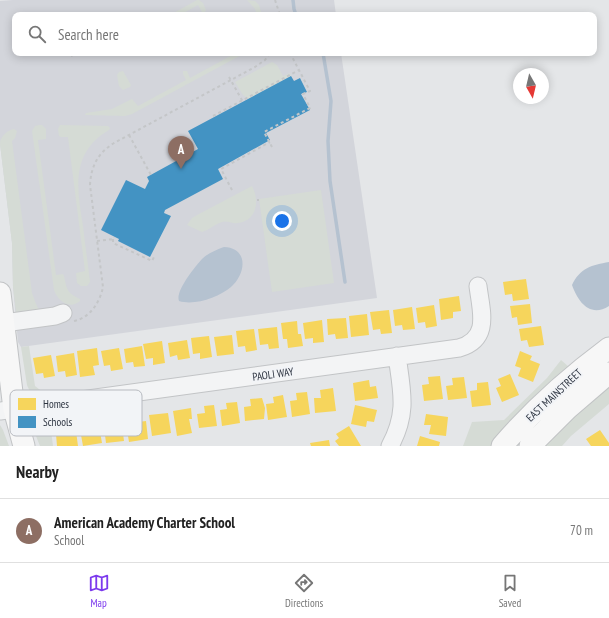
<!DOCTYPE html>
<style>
:root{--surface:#fff;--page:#f2f2f2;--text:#222;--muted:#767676;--line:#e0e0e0;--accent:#7c3aed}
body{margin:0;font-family:"PT Sans Narrow",sans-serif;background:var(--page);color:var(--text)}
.compass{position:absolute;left:513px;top:68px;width:36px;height:36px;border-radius:50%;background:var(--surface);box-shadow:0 2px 10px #0003;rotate:172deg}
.you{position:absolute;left:282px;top:221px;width:14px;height:14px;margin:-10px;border:3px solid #fff;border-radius:50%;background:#1a73e8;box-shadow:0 0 0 6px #1a73e833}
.badge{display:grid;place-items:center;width:26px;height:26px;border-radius:50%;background:var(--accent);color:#fff;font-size:13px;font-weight:700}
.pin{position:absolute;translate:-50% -33px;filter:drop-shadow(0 1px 2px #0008)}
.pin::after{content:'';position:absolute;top:21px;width:14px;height:12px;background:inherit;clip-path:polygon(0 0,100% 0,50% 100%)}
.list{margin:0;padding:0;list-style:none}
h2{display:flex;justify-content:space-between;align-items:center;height:52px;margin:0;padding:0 16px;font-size:17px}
h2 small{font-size:13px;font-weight:400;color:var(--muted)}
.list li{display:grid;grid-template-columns:26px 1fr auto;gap:12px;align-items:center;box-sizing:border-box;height:64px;padding:0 16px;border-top:1px solid var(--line)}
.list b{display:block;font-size:15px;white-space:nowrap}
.list p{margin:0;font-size:13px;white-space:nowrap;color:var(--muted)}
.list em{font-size:13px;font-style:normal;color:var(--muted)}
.icon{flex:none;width:22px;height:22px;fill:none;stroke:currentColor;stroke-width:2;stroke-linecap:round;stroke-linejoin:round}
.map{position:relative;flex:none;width:609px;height:446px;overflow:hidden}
.search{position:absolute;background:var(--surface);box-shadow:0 2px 10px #0003;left:12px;right:12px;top:12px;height:44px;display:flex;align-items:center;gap:10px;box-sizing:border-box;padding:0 14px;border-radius:8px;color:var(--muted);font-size:15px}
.sheet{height:116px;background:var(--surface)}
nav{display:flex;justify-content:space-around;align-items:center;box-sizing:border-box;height:56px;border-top:1px solid var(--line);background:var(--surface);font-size:11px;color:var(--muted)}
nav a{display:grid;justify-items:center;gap:2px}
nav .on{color:var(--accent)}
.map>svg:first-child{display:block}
</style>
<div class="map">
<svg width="609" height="446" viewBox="0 0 609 446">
<rect width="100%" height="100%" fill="#e4e6e8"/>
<path fill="#d3d5db" d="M13,0H334L336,15H15V53H341L377,298L21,347L18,342L13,287L12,243L0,144V1Z"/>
<path fill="#d5dbd5" d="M197,0H199L203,3L206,10L205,12H202L198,5L180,15H170Z
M247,0L255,1L259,5L262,15H257L255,9Z
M236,53H245L132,114L125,116L85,115L86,113L112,109L132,99L138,106L186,80L183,74V71H187L190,78Z
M272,62L277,65L283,76L290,73L291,76L248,99L243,95L235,82Z
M123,71L131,85L130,87L123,90L119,86L117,75L119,72Z
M39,125H42L46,129V139L38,140L56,275L63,274L64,276C67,290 67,293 80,299V301C69,310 58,301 54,290L32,131L35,126Z
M60,125L108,126L110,128L109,130C70,153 77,189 83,226C85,245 88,263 90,282L87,286H81L77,283L76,273L85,271L68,137H61L59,136L58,129Z
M14,129L17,131L15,138L12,141L32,293L36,304L39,310L26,315L23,312H16L13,287L12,243L0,144C0,136 8,130 14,129Z
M252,186C260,201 257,220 238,223C232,224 227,220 222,222C215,224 209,230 202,232L187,225L192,218L199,214Z
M321,190L334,283L272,292L259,199Z
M29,346L35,386L44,393C36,395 30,394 27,385L21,347Z
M561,360L569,367L493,446H463L472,422L504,420L547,378Z
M609,382V404L571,436L562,446H539Z
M49,415L53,446H40L36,436L34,424L38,417Z
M0,425L3,430L9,446H0Z"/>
<path fill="#b5c2d0" d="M224,247C249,248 246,274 231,287C219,297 195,306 179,301C175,291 195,267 202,259C208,253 216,250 224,247Z
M609,262V306C590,318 578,302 572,285C580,268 592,265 609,262Z"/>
<path fill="#f6d55c" d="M526,279L529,299L513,301L512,294L505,295L503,282Z
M459,296L461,311L453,312V318L441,320L439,299Z
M530,304L532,323L518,325L517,317L512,318L510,306Z
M434,305L437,326L426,328L425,322L418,323L416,308Z
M412,307L415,329L403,330L402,325L395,326L393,310Z
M389,310L392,333L381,334L380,329L373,330L370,312Z
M367,314L369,335L351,337L349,316Z
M346,318L348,338L336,339L335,334L328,335L327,319Z
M322,320L324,342L313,343V338L305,339L303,323Z
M297,321L298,334H301L303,346L288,348L287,339H283L281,323Z
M541,326L544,345L529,347L527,340L521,341L519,329Z
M277,327L279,348L269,349L268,344L260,345L258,329Z
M254,329L257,350L246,352L245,346L238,347L236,331Z
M232,335L234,354L217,356L214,337Z
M209,336L212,357L200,359V353L193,354L191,338Z
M187,340L190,358L178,360L177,355L170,357L168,343Z
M162,341L165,363L153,365V358L146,359L143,344Z
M142,346L145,366L134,367L133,362L126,363L124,349Z
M97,348L99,365L93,366L95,375L80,377L77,351Z
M119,348L123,369L111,371L110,365L104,366L101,351Z
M520,351L532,356L530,360L540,364L533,382L518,376L521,368L515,366Z
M74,353L77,375L66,377L65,371L58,372L56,356Z
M51,355L55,376L44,378L43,373L36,374L33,358Z
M510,374L519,395L502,402L496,388L501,386L498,379Z
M440,376L443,399L424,401L422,385L429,384L428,377Z
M464,377L467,398L448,400L446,386L453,385L452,378Z
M369,380L370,387L376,386L378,398L355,401L353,383Z
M488,382L491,405L472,407L470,391L477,390V383Z
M333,388L336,411L315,413L314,398H321L320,390Z
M307,392L310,414L292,417L290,401L297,400L296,393Z
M283,395L287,417L268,420L266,404L274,403L273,397Z
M262,398L265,408L264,419L245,421L244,407L251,406L250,399Z
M237,402L240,423L222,426L220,410L227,409L226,403Z
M214,405L217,426L199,428L197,414L205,413L204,406Z
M355,405L377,410L374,422L367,421L366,427L351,424Z
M191,408L192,419H189L192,433L177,436L173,411Z
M168,413L171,433L152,436L149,415Z
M426,414L448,417L446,436L429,434L431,425H424Z
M137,415L138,422L146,421L148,439L129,442L125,417Z
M121,418L124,441L106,443L104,427L111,426L110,420Z
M92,422L93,427L99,426L102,443L83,446L79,424Z
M75,424L78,446H57L56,434L64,433L63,425Z
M349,426L361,446H339L335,441L339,438L336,434Z
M600,430L609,443V446H591L586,439Z
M420,436L440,442L439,446H417Z
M329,440L330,446H311L310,443Z"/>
<path fill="#4393c3" d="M291,76L294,81L300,78L307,92L301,94L310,110L266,133L270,140L218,169L223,179L165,210L164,213L171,216L150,257L118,241L119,239L101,230L126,180L145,189L149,181L147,177L198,149L188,131Z"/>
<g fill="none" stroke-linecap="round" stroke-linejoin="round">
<path stroke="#b5c2d0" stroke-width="3.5" d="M293,0L294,9L296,15
M323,53L331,101L328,141L330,181L345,282"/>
<g stroke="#c2c4c6" stroke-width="19">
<path id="minor" d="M4,323L55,316L63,313
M0,411L459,348C491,339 481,311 478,286
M390,446C408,413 402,392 397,356"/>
</g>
<g stroke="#c1c3c5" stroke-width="23">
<path id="major" d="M0,293L14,409L24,446
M502,446C534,409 570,377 609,348
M530,446L567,409L609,373"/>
</g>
<path stroke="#c4c6c8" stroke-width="2" stroke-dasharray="3 3" stroke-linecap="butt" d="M275,0L280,15
M71,56L77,53
M229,77L243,102
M213,116L299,70
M129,135L151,175
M272,147L264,132L310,108L303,94L310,91L290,53
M232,190L221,169L270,142
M257,200H259
M113,239V243L152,261L155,255
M97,241L113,239L114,237
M74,321C90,318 100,302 103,287L90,185C91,166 98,153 114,143L255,67L265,60L270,53"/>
<use href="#minor" stroke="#f3f4f5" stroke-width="17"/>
<use href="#major" stroke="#f7f7f7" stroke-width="21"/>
</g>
<g text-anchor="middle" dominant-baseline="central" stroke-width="4" stroke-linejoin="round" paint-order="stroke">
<g font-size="11" fill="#2c3340" stroke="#f2f4f7">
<text transform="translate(273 374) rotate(-8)">PAOLI WAY</text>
<text transform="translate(554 395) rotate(-43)">EAST MAINSTREET</text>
</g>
</g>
<rect x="10" y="390" width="132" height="46" rx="6" fill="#f2f4f7" stroke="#b7bac0" stroke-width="1"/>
<rect x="18" y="398" width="18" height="12" fill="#f6d55c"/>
<rect x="18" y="416" width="18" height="12" fill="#4393c3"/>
<g font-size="11" fill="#2c3340">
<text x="43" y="408">Homes</text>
<text x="43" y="426">Schools</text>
</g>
</svg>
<svg class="compass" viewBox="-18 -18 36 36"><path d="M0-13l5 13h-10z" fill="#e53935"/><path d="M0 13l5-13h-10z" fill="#767676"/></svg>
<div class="you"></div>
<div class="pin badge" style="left:181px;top:169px;background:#8d6e63">A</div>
<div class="search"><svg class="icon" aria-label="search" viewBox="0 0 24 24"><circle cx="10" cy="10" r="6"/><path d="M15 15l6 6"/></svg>Search here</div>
</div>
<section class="sheet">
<h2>Nearby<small></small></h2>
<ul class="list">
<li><span class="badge" style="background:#8d6e63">A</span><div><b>American Academy Charter School</b><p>School</p></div><em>70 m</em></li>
</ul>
</section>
<nav>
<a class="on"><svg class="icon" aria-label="map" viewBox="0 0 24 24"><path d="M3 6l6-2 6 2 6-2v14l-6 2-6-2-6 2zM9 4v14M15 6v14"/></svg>Map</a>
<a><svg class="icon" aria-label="directions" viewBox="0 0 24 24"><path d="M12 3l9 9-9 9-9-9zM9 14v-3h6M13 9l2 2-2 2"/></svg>Directions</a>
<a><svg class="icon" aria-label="saved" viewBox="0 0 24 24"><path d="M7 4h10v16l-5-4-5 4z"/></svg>Saved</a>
</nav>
